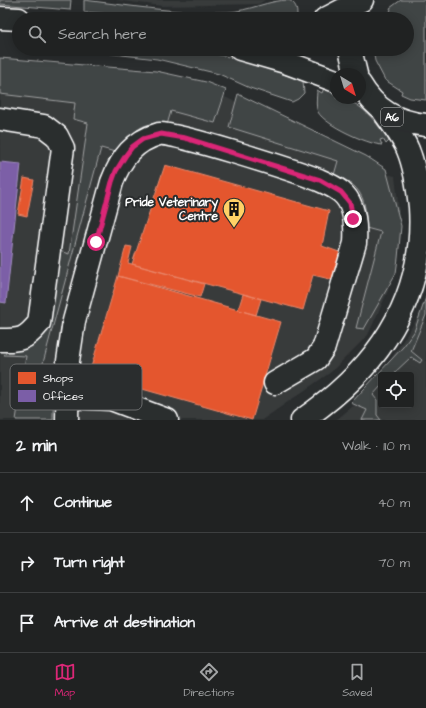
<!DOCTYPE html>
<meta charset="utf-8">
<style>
:root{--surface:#202222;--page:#282a2a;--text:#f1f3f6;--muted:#a2a4a5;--line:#3d3f40;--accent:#db2777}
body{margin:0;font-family:"Architects Daughter",sans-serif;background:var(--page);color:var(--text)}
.controls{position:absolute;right:12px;bottom:12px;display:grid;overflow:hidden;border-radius:4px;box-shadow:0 2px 10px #0003}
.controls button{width:36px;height:36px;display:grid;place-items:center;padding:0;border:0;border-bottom:1px solid var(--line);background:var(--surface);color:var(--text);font:20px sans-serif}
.compass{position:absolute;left:330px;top:68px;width:36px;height:36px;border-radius:50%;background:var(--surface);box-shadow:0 2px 10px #0003;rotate:142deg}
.stop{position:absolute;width:12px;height:12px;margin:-9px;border:3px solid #db2777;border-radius:50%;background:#fff}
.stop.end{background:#db2777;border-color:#fff;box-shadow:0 1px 4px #0008}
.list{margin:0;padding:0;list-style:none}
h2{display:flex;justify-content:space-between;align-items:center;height:52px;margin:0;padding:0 16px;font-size:17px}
h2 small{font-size:13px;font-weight:400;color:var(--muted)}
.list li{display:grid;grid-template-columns:26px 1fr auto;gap:12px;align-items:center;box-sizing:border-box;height:60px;padding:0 16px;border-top:1px solid var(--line)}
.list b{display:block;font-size:15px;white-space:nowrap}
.list em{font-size:13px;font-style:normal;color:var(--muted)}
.icon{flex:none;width:22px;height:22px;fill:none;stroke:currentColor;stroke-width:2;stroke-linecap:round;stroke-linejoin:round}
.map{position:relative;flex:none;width:426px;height:420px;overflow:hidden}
.search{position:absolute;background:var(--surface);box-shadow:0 2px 10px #0003;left:12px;right:12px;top:12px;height:44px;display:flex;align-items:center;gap:10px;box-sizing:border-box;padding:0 14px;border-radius:22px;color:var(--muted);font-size:15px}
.sheet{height:232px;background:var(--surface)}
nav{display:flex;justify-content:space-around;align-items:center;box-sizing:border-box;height:56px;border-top:1px solid var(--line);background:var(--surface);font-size:11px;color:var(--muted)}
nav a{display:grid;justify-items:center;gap:2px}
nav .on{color:var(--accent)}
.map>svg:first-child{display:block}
</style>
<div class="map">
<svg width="426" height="420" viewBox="0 0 426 420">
<rect width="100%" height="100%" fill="#2a2d2e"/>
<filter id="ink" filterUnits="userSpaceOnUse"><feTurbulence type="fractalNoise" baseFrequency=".025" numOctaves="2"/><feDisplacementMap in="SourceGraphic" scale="8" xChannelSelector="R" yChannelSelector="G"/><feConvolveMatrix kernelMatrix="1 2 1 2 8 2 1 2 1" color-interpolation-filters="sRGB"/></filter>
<g filter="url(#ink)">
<path fill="#373a3b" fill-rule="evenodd" d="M115,0H265L259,4L162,6Z
M0,71L199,85L309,136L370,170L395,176L399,211L388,291L368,335L331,372L262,420H0Z
M426,305V420H336L369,393ZM381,375H411V405H381Z"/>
<path fill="#414445" stroke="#a0a2a2" d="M0,0H71L70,10L0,4Z
M84,0C132,6 180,14 228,12C249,11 269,0 289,0C296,4 297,8 297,16L286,19H180L84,12Z
M401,0H426V100L410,98L401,94L402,91L385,80L375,61L373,49H407V19H384L391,10L390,8Z
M70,49C112,49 156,45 198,51C235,56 269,69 303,81L304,93L298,99L292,102L250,88L219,74L157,59Z
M0,58L156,71L206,82L226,90L215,123L171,111L167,125C138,119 133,136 115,152L101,148L43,363C56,376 53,402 53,420H16L26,356L4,355L10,348H24L34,343L45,332L56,250L69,254L88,123L73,119L75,103L0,94Z
M324,88L336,95V98C359,98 378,124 389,141L386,144L383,139L380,140L382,145C367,144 325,125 318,112C315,106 317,96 317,90L322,93Z
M238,94L366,156L386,169L401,226L398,258L396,273L364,329L356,328L381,232L366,228C367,200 361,184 334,175L338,161L229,127Z
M426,297V315L411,351L422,360L420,363L411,357L392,375H381V386L373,395L377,400V415L381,420H362L367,410L351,403L403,347L414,332Z"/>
<path fill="#e4572e" stroke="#ec896d" d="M165,165L329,211L322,246L342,253L334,280L313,275L303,310L132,264Z
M24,178L34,180L27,216L18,214Z
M126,246L132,247L128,263L204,284L200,297L118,276Z
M118,276L281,322L252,420L89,374Z
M243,294L261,299L256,315L238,310Z"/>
<path fill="#7b5ea7" stroke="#a38ec1" d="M0,162L21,164L6,303L0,302Z"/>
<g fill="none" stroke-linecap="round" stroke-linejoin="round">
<g stroke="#fff" stroke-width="25">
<path id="minor" d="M0,119L44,126L57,136L63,148L39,323C25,340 21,340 0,340
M67,397L111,399L167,420
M67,420L68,361L74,321L112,182C121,158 134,141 159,134C172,131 299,172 319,180C326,183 335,187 341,192C355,203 356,226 355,243L324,347L316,359L275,383
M302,420C377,369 426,301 420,207C418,188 415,167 408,150C403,137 392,124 384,112"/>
</g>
<g stroke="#fff" stroke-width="25">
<path id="major" d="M0,18L19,19
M325,19L362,0
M240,49L285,62L336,81
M350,49L356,74
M360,84C375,110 397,122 426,125"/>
</g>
<use href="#minor" stroke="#2a2d2e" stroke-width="22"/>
<use href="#major" stroke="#2a2d2e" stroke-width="22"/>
</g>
</g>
<g fill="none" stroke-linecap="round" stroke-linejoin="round" filter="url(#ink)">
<path stroke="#db2777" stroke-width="5" d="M96,242L112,182L116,171L126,155L132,147L143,139L161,134L185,138L320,180L341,192L350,203L353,219"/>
</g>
<defs>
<g id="building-pin" transform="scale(1.15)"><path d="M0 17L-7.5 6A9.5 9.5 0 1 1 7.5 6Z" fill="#ffd166" stroke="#2a2d2e"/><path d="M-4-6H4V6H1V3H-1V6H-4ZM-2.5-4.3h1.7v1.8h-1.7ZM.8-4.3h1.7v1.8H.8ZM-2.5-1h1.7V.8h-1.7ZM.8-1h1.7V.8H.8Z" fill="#111"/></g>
</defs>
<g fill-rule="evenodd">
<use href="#building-pin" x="234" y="209"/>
</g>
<g text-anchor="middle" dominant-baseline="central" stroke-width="4" stroke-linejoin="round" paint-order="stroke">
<rect fill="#2a2d2e" stroke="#bfc0c0" stroke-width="1" x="381" y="108" width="22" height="18" rx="3"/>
<g font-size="11" font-weight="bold" fill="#fff">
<text x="392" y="117">A6</text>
</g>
<g font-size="12" font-weight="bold" fill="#fff" stroke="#2a2d2e" text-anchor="end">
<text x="218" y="202">Pride Veterinary<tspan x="218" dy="14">Centre</tspan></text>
</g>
</g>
<rect x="10" y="364" width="132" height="46" rx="6" fill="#2a2d2e" stroke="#6a6c6d" stroke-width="1"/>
<rect x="18" y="372" width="18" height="12" fill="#e4572e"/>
<rect x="18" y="390" width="18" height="12" fill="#7b5ea7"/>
<g font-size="11" fill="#fff">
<text x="43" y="382">Shops</text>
<text x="43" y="400">Offices</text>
</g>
</svg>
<div class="controls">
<button><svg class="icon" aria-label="locate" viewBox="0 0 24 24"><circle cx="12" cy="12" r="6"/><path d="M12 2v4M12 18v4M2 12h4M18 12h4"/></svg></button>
</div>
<svg class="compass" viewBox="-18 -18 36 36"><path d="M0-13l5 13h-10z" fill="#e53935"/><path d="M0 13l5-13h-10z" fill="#a2a4a5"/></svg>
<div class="stop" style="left:96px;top:242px"></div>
<div class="stop end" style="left:353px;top:219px"></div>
<div class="search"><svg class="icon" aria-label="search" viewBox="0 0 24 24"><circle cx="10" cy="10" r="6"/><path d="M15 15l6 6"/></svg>Search here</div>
</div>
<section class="sheet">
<h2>2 min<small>Walk · 110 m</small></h2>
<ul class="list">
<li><svg class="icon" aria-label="ahead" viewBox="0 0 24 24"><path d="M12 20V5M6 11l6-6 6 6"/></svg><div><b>Continue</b></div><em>40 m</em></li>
<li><svg class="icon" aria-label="right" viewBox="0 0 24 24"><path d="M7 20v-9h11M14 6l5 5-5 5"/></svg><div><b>Turn right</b></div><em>70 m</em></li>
<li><svg class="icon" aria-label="arrive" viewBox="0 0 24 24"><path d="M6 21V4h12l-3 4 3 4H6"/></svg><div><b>Arrive at destination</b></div></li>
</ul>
</section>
<nav>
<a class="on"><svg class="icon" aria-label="map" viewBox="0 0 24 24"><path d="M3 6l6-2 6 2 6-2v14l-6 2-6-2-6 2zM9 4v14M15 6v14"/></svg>Map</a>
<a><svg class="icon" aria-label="directions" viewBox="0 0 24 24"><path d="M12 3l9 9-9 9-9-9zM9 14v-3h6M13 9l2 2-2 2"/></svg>Directions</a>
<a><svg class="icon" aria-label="saved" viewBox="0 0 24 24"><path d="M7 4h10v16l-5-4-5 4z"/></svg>Saved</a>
</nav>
